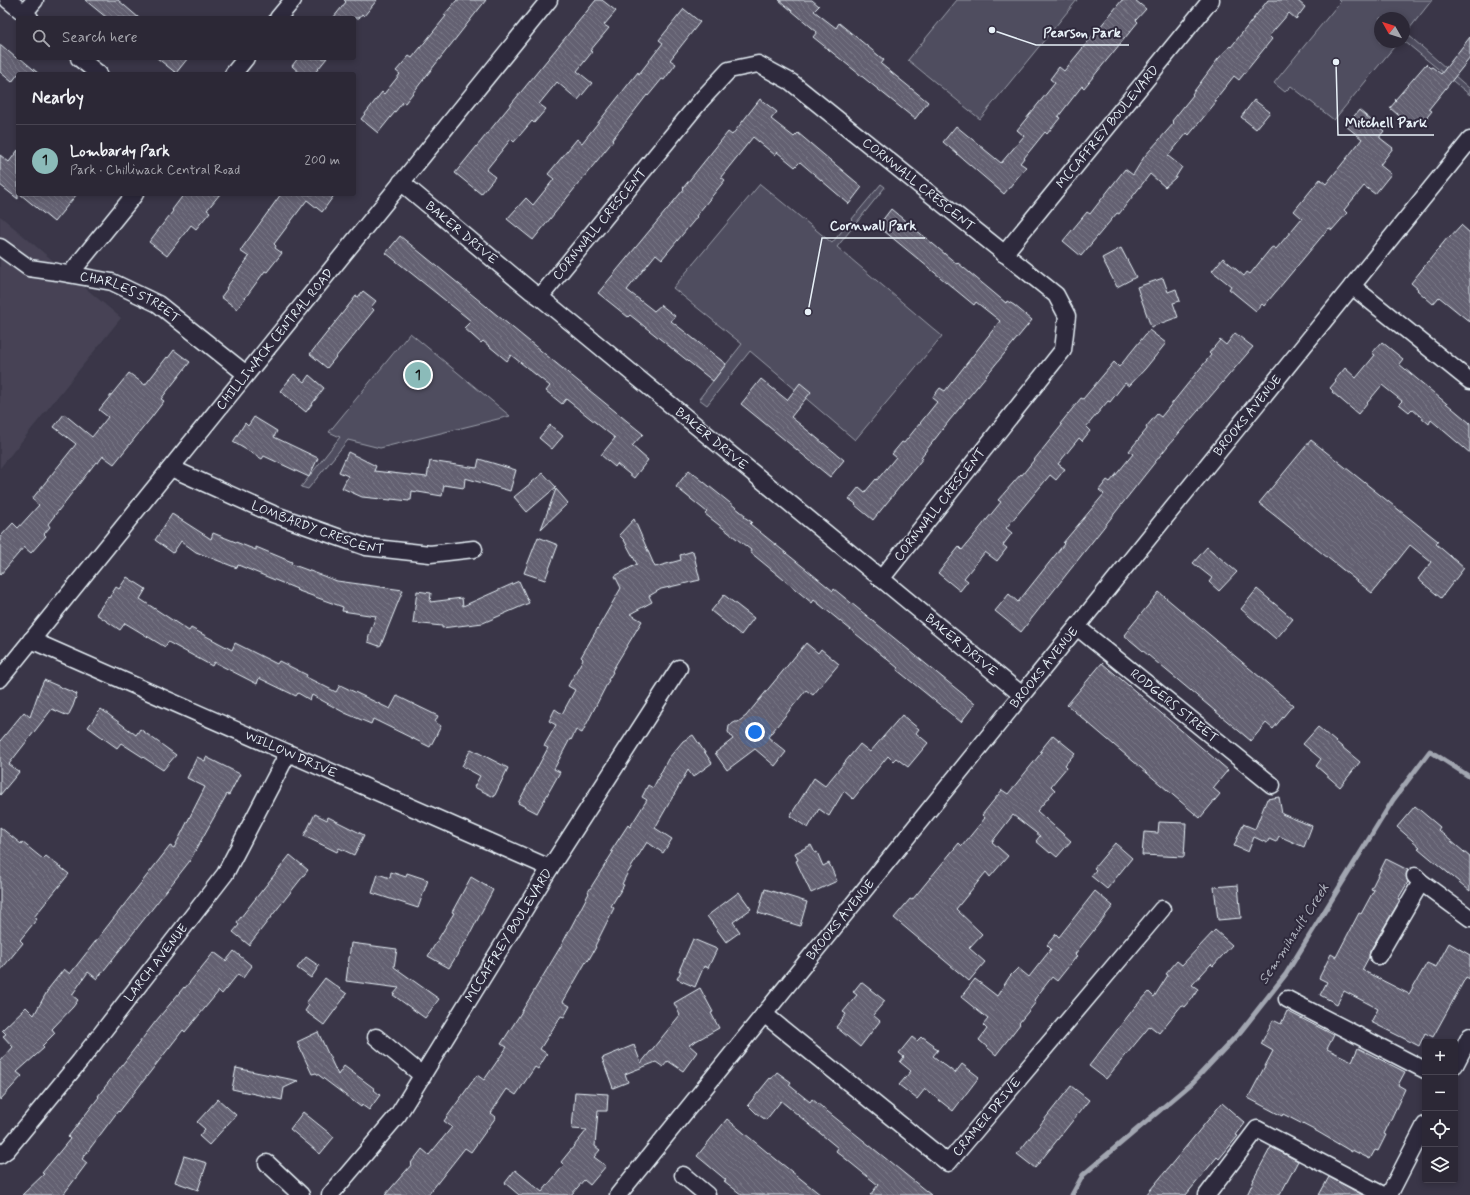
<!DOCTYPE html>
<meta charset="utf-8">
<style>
:root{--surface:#2c2836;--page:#383442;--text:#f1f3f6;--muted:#a6a6ad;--line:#484451;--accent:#8bbbb9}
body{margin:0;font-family:Mynerve,sans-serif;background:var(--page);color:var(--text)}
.controls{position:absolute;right:12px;bottom:12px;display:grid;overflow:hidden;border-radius:4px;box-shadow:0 2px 6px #0003}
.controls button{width:36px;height:36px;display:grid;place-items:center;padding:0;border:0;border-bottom:1px solid var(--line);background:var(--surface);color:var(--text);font:20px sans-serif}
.compass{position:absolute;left:1374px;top:12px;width:36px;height:36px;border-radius:50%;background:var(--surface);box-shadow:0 2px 6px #0003;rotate:309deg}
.you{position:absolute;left:755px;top:732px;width:14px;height:14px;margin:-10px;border:3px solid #fff;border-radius:50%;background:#1a73e8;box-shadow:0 0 0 6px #1a73e833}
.badge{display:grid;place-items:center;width:26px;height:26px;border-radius:50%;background:var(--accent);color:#111;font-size:13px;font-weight:700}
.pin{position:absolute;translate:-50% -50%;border:2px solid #fff;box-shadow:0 1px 4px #0006}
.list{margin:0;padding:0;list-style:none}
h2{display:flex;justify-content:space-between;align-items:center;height:52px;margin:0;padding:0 16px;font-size:17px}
h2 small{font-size:13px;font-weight:400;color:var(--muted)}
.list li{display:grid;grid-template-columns:26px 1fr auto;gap:12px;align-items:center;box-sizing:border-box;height:72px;padding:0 16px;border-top:1px solid var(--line)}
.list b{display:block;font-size:15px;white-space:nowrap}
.list p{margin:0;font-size:13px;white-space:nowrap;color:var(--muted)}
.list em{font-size:13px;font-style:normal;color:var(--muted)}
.icon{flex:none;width:22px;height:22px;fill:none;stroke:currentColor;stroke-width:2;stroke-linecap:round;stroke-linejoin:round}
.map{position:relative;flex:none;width:1470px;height:1195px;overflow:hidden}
.search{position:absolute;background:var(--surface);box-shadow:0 2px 6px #0003;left:16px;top:16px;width:340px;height:44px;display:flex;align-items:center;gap:10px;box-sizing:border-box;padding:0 14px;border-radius:4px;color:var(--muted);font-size:15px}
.panel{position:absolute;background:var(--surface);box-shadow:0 2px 6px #0003;left:16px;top:72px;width:340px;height:124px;border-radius:4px}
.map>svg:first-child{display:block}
</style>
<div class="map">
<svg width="1470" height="1195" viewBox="0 0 1470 1195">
<defs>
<pattern id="building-back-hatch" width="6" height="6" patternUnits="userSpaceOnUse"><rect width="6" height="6" fill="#636171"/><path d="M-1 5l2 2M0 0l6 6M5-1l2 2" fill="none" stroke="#797886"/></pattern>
</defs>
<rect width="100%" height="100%" fill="#3a3648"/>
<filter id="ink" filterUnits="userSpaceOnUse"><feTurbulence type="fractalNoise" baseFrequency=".025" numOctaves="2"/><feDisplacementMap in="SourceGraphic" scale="8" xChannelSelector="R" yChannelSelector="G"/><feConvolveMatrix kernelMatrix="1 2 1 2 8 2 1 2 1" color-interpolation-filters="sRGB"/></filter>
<g filter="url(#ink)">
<path fill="#464354" d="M0,216L121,318L0,468Z"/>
<path fill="#504e5f" stroke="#9ca0ac" d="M957,0H1077L980,119L908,60Z
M1338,0H1432L1406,33L1470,89V95L1404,41V18H1380V42H1398L1334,120L1291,86L1285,92L1274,83L1340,2Z
M760,184L832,243L881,184L885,187L837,247L942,336L855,440L750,351L707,405L699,399L742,344L673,288Z
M410,333L510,416L380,448L348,440L308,489L301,487L340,437L329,432Z"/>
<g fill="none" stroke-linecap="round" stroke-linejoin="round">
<path stroke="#a2a6b1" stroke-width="5" d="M1072,1195L1083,1175L1192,1083L1241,1031L1286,974L1393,800L1430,751L1470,777"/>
</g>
<path fill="url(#building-back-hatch)" stroke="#e8f1f8" d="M85,0H118L139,18H107Z
M344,0H377L364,16L362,14L359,18H333L346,2Z
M457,0H486L405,103L403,102L378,133L361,119L382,92L384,94L400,74L396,71L409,56L412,58L446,16L444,15Z
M596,0H602L616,11L604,25L609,28L590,51L592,52L577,71L592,83L578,100L557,82L539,104L546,109L534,123L532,121L514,142L511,139L486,170L495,177L481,194L455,173Z
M779,0H812L819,6L814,11L836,28L839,23L884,60L881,64L928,102L915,119L813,37L817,32Z
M1122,0H1135L1146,9L1136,20L1138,22L1084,88L1082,86L1058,117L1060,118L1047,134L1045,132L1020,163L1026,167L1004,194L943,142L956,126L1001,163L1024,136L1017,130L1055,83L1050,79L1059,67L1064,71Z
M1268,0H1299L1298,1L1305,7L1296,19L1289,13L1269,36L1272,39L1239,80L1234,76L1214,101L1216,102L1189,135L1187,133L1168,156L1182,167L1175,178L1165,187L1150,174L1119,214L1117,213L1081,256L1063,241L1087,212L1090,214L1125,169L1133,175L1144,157L1174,123L1172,121L1193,95L1192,94L1218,59L1230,46L1231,47Z
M684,9L700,22L670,60L676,64L664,80L662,79L648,96L647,95L612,140L613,141L533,240L507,219L526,198L533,205L554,179L548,174L577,139L582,143L638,72L639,74L663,43L659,40Z
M1470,37V58L1429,109L1432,111L1424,121L1420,117L1412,127L1390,108L1396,101L1395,100L1426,64L1430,68L1432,67L1441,74Z
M0,44L16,58L18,56V58H20L39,74H18L12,82L0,72Z
M157,58H188L176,73Z
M298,58H327L314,74H301L292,66Z
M760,99L777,112L771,119L794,137L798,133L862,187L849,204L800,162L795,167L777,152L775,155L753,137L721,177L725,180L696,216L697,217L662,259L656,254L627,290L654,311L661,305L675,316L671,321L726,364L713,381L630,315L628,317L598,293L684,189L683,188L728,132L732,135Z
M1254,100L1270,112L1256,129L1241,117Z
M1359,110L1384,131L1380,136V138L1393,148L1380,165L1391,174L1375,194L1364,186L1344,210L1347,213L1332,230L1329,228L1323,235L1264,306L1262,304L1256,311L1229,289L1231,286L1212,271L1223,258L1244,276L1247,272L1250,274L1271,248L1273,247L1276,249L1302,218L1294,211L1320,179L1326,184L1362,139L1346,126Z
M18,150V199L0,185V155L9,162Z
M20,194H77L54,222Z
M184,194H220L207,210L210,212L196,229L191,225L167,256L149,242L173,211L172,210Z
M281,194H335L322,212L307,200L274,244L276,246L275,248L282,253L267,272L265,271L237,309L221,297L227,289L226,288L249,257L240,251Z
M891,209L957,264L958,263L1006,303L1007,301L1014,305L1032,320L949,421L921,457L923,458L873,520L855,505L856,504L849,499L859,487L865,492L876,479L877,480L896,457L892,454L902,442L904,443L937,402L932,398L940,388L945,391L1000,321L976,302L974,305L878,226Z
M1461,225L1470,233V322L1439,297L1433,304L1417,290L1418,289L1411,283L1448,237L1449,238Z
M400,236L643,434L632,446L648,460L634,478L617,464L615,467L601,455L615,438L566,399L562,404L546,391L550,386L511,355L507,361L483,341L481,343L464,328L471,321L386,253Z
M1121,248L1136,277L1117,287L1102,258Z
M1163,278L1168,292L1176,289L1180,301L1173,303L1178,317L1151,327L1137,287Z
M363,291L376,301L371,307L374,310L327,368L310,354L356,296L358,297Z
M1149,330L1166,343L1145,369L1129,386L1125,383L1110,402L1108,401L1086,427L1090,431L1082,441L1079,438L1058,464L1065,469L1056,480L1050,475L1006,528L1012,533L1003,545L1007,548L997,561L985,552L964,578L968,581L960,591L938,573L959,547L962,550L1001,502L998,500L1021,474L1022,475L1062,425L1060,424L1081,398L1083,399L1114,362L1119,367Z
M1235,333L1253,347L1167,447L1021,632L995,611L1009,594L1018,602L1064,544L1063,543L1104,494L1099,490L1107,480L1110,482L1133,454L1129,451L1147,429L1146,427L1157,414L1161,417L1211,355L1209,353L1220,340L1226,345Z
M1382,342L1403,359L1399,364L1470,423V453L1431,420L1429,424L1412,409L1409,412L1399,404L1402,401L1382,385L1358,414L1332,392L1333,391L1330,388L1336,381L1335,380L1345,368L1356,378L1375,355L1372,353Z
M174,350L190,362L161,399L164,401L151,418L114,464L103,456L98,463L96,462L48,524L50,527L44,534L46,536L31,553L24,547L0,575V537L13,523L18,528L39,505L32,499L76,444L54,427L64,414L92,437L108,417L99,410L129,373L145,385L167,357L168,358Z
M294,374L304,382L309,375L324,388L306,412L280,391Z
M761,379L787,400L800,383L811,392L791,417L844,460L830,477L741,404Z
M254,417L277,431L274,437L318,458L309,477L264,456L262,459L233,442L245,423L248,426Z
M550,425L563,436L552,449L539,438Z
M1311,440L1438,541L1436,544L1464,568L1441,598L1418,579L1431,562L1410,545L1372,593L1259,503Z
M348,452L376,466L374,471L427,477L430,461L477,468L479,459L516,470L510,491L465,478L464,488L444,485L442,496L412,491L411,500H409V501L391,499V500L362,497L342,488L348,476L339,472Z
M689,470L745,515L744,517L752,522L750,524L833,591L834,589L975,704L961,722L897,670L898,668L814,600L812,603L750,552L751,550L705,514L707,512L676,487Z
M543,473L556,487L527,512L514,497Z
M556,489L568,503L541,529Z
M172,514L211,539L213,533L256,550V547L292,562L291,564L337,581L403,590L381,645L379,646L368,642L369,635L376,616L342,611L343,607L296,590L297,589L238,565L237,568L196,552L181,541L173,553L155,540Z
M634,519L655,567L681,560L680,555L693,551L700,580L661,589L649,596L652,602L630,614L642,621L612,671L613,672L608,680H609L582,733L576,730L571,740L570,739L554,769L560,772L537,813L518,803L548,748L544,746L556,725L549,721L555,709L562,714L575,690L568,686L583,659L581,657L621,588L615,576L637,564L624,540L619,535Z
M538,537L558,545L545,580L524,573Z
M1207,547L1237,572L1219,591L1209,582L1212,578L1193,563Z
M127,577L146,589L140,599L189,631L191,628L232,650L235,643L277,664L279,661L307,675L306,677L336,692L340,685L390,709L397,696L438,716L435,722L441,726L430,747L373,719L371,724L345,713L312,695L310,700L298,693L296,696L259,678L257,684L214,662L212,666L168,642L165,647L125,623L120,630L96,614L108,597L109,598L116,587L119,589Z
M519,581L529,603L483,623L442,628V626L413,623L417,591L431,593L430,602L462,598L463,606Z
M1257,589L1293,619L1276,639L1241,609Z
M1159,592L1293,705L1273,729L1266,723L1251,741L1124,635Z
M724,595L754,618L741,635L711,611Z
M806,643L818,653L821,649L839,664L813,695L806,690L768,737L786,752L775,766L755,749L727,770L715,753L733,739L728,732L729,726L735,722H738L746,716Z
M1102,663L1228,770L1213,788L1220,794L1200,818L1067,705Z
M44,680L77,694L73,706L68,716L52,709L9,764L19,772L0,795V741L24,712L30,717L39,691Z
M101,709L136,735L140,729L176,755L163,770L121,743L117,748L88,727Z
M902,715L919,729L916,733L928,743L908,767L896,758L893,761L888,756L853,799L844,791L829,816L819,809L808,828L790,816L814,778L825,786L860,744L870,752Z
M1318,727L1360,762L1340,787L1316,766L1321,759L1303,744Z
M693,735L712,763L693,777L688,770L655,828L672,839L663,853L647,842L627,874L622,884L624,885L611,906L614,908L595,946L596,947L588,961L587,960L563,1002L570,1006L564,1017L561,1016L540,1049L547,1054L538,1069L535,1067L516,1095L507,1089L491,1113L496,1117L471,1152L465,1148L428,1195H385L412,1164L411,1163L422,1149L429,1155L452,1127L444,1121L477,1075L484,1080L507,1047L501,1044L519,1016L561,946L589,893L588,892L613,852L611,851L628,825L630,827L645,803L647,800L642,797L648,785L653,788L668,759L683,741Z
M1053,735L1075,753L1065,765L1067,767L1051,786L1055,790L1037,811L1071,841L1057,857L1051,852L1050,853L1036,841L1040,836L1013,815L992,842L1008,856L990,877L986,872L956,909L982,934L969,948L985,962L969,981L894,918L910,899L912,900L959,843L962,846L985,818L982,815L1002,790L1008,794L1042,752L1040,751Z
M471,749L508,768L494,797L474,787L480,776L462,766Z
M197,757L205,761L206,757L240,774L229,795L227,794L189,862L97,979L88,972L72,995L78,1000L73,1007L52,1029L55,1033L42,1046L44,1048L17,1072L22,1076L0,1100V1062L13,1047L3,1036L6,1034L2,1030L26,1007L34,1015L49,988L64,969L70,974L170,846L174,848L205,787L187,778Z
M1279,797L1282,814L1312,826L1304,847L1279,836L1276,842L1269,839L1267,843L1254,837L1248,852L1234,846L1243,824L1255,829L1267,799Z
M1415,806L1440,827L1438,830L1470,857V891L1425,854L1418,848L1420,847L1397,827Z
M315,814L327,820L328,817L364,835L354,855L339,848L337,852L304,836Z
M1159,822L1186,823L1184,857L1142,855L1144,832L1158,833Z
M0,827L21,844L22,842L43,859L46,856L69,874L34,917L37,919L20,940L23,943L0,971Z
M1115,843L1132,858L1107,889L1091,876L1096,870L1094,868Z
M811,845L815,853L817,852L823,866L829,863L837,881L811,893L796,861L798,860L795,853Z
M290,855L308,870L249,945L233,932L239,925L237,922Z
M1386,859L1408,870L1406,874L1408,882L1398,899L1400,900L1370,951L1369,957L1362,970L1409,994L1427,963L1436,967L1449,943L1470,955V979L1466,977L1433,1037L1425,1033L1419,1046L1371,1022L1378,1009L1371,1005L1344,991L1337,1004L1320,995L1327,982L1319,978L1331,954L1336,957L1359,913L1361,914L1374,890L1371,889Z
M391,872L406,877L407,873L428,880L418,908L372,893L378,874L390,878Z
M471,877L493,890L469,936L449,968L428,956L454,913L452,912Z
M1238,885L1241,918L1218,920L1214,887Z
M765,889L807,902L800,926L758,913Z
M1095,891L1113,906L1075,954L1077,956L1057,981L1052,977L1034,1000L1036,1002L1019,1023L1020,1024L996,1055L979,1040L987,1029L983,1025L988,1019L961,997L975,979L997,996L1010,976L1018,968L1029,977L1051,949L1047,945L1056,934L1059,937Z
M739,892L751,909L733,922L740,932L726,942L707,916Z
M1215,930L1232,945L1213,966L1211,964L1192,985L1198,989L1192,999L1185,1007L1182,1005L1159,1033L1150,1026L1106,1079L1089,1066L1135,1007L1149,992L1154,997L1168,975L1166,974L1177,961L1182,965Z
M693,939L717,949L708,968L704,966L695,987L677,979L681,971H679Z
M351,943L397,949L394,967L439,999L425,1018L393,995L399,988L346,981Z
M234,951L252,966L243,978L238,974L222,994L219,991L185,1032L183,1030L119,1112L118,1111L82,1159L87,1163L63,1195H22L44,1174L42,1173L70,1139L68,1137L99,1097L98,1096L156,1021L184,987L185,988L214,952L226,961Z
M306,957L319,966L311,978L297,968Z
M325,978L347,994L324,1025L305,1011L309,1005L306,1003Z
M861,982L885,1001L873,1015L880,1021L860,1047L836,1027L846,1014L843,1012L857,995L853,992Z
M700,988L713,1012L711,1013L719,1028L689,1045L697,1052L683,1071L668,1061L663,1067L656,1062L625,1074L628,1082L613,1088L602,1058L634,1045L641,1063L680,1015L674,1003Z
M1287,1011L1334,1035L1327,1049L1352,1061L1358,1048L1405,1072L1398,1085L1405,1089L1384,1134L1386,1135L1378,1151L1375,1150L1370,1159L1352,1150V1152L1318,1132L1283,1114L1282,1116L1248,1098L1273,1051L1261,1044L1273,1020L1281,1024Z
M318,1032L338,1075L344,1066L375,1089L374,1090L380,1095L369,1110L362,1105L361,1107L316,1073L312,1074L297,1042Z
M912,1037L917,1041L921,1037L922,1038L923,1037L934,1045L933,1047L938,1050L933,1056L955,1073L962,1064L979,1077L953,1111L925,1089L917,1099L899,1085L911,1071L900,1062L904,1057L899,1053Z
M236,1068L299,1081L284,1088L282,1100L232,1089Z
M777,1072L791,1082L789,1085L810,1102L812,1099L931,1195H870L878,1185L836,1151L838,1148L781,1101L766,1120L756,1113L748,1105L770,1078L771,1079Z
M1071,1086L1089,1100L1035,1168L1017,1154Z
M575,1092L608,1094L607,1111H598L595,1146L600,1150L594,1157L606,1166L590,1185L584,1180L571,1195H519L505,1183L515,1170L542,1192L564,1165L561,1162L587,1130L572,1129Z
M218,1099L236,1115L209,1145L199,1136L205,1129L197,1122Z
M1222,1103L1245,1123L1236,1135L1238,1136L1219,1159L1217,1157L1186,1195H1146Z
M303,1112L334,1137L320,1154L290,1129Z
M727,1119L767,1152L821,1195H742L724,1181L726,1180L697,1156Z
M1271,1147L1298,1161L1280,1195H1247L1254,1180H1253Z
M184,1156L207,1163L198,1190L175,1182Z
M1329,1177L1363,1195H1319Z"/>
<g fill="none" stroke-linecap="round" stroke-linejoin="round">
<g stroke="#e8f1f8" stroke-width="19">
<g id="minor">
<path d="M8,0L30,18"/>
<path d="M24,13L35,0"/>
<path d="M278,18L293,0"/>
<path d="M79,58L99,74"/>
<path d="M233,74L246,58"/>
<path id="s1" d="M401,182L531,291L540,297L1022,695"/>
<path id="s2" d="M0,247L29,268L57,272L112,282L158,304L246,374"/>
<path id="s3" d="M1004,254L1211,0"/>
<path d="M70,274L135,194"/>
<path d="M1352,286L1470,381"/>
<path id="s4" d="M540,297L702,99L729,70L758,64L791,82L1056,295L1067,316L1063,350L881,579"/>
<path id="s5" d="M171,468L273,514L366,547L430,554L474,549"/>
<path id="s6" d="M1077,627L1272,785"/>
<path id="s7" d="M31,640L550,868"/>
<path id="s8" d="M0,679L549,0"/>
<path d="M1415,876L1421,882L1470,918"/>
<path d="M1378,956L1421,882"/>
<path d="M1287,999L1425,1070"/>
<path id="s9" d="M764,1014L948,1163L1162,909"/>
<path d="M376,1037L423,1076"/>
<path d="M1455,1065L1470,1036"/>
<path id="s10" d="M0,1155L7,1150L80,1061L225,874L288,753"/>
<path d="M267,1163L301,1195"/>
<path d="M683,1175L707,1195"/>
<path id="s11" d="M330,1195L398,1115L550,868L679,668"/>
<path id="s12" d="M618,1195L1470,140"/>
<path d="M1207,1195L1257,1129L1383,1195"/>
<path d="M1389,1195L1425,1125"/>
</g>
</g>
<use href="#minor" stroke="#2f2a3d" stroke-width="16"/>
</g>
</g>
<g text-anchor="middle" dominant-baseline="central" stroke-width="4" stroke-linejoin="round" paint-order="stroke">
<g font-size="13" fill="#e8f1f8" stroke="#2f2a3d">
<text stroke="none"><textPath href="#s3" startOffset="164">MCCAFFREY BOULEVARD</textPath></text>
<text stroke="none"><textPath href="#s4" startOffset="526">CORNWALL CRESCENT</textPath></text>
<text stroke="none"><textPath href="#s4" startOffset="94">CORNWALL CRESCENT</textPath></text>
<text stroke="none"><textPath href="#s1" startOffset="79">BAKER DRIVE</textPath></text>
<text stroke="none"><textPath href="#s2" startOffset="142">CHARLES STREET</textPath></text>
<text stroke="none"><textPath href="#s8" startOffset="437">CHILLIWACK CENTRAL ROAD</textPath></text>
<text stroke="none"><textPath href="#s12" startOffset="1002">BROOKS AVENUE</textPath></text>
<text stroke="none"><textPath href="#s1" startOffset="403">BAKER DRIVE</textPath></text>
<text transform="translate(940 505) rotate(-52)">CORNWALL CRESCENT</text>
<text stroke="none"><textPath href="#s5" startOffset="159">LOMBARDY CRESCENT</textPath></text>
<text stroke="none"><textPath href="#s1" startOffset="727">BAKER DRIVE</textPath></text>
<text stroke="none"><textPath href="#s12" startOffset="678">BROOKS AVENUE</textPath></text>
<text stroke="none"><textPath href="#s6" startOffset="125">RODGERS STREET</textPath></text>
<text stroke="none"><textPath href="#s7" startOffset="284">WILLOW DRIVE</textPath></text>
<text stroke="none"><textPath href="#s12" startOffset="354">BROOKS AVENUE</textPath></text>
<text stroke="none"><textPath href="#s11" startOffset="316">MCCAFFREY BOULEVARD</textPath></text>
<text stroke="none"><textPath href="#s10" startOffset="248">LARCH AVENUE</textPath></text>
<text stroke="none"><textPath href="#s9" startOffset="297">CRAMER DRIVE</textPath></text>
</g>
<g font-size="14" font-style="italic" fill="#aeb2bd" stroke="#2f2a3d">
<text transform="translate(1294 934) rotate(-57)">Semmihault Creek</text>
</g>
</g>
<path fill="none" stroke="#e8f1f8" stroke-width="1.5" d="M992 30L1036 45H1129M1336 62L1338 135H1434M808 312L822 238H925"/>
<g fill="#e8f1f8" stroke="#2f2a3d" stroke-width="1.5">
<circle cx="992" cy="30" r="4"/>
<circle cx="1336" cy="62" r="4"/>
<circle cx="808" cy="312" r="4"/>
</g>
<g font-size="14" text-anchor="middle" font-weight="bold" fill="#e8f1f8" stroke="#2f2a3d" stroke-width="4" stroke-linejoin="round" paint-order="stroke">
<text x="1082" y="37">Pearson Park</text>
<text x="1386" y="127">Mitchell Park</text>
<text x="873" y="230">Cornwall Park</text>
</g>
</svg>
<div class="controls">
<button>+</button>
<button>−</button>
<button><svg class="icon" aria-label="locate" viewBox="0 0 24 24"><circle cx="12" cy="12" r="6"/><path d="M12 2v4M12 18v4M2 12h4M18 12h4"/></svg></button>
<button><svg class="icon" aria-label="layers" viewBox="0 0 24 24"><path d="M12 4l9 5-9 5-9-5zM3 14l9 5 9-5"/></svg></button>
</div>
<svg class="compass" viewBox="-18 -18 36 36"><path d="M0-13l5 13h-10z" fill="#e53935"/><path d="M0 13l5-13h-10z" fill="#a6a6ad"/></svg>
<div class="you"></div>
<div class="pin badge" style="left:418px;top:375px">1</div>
<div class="search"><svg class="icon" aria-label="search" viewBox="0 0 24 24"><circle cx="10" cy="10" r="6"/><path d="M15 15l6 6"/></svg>Search here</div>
<section class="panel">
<h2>Nearby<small></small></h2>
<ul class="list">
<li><span class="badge">1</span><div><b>Lombardy Park</b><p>Park · Chilliwack Central Road</p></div><em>200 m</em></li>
</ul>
</section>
</div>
